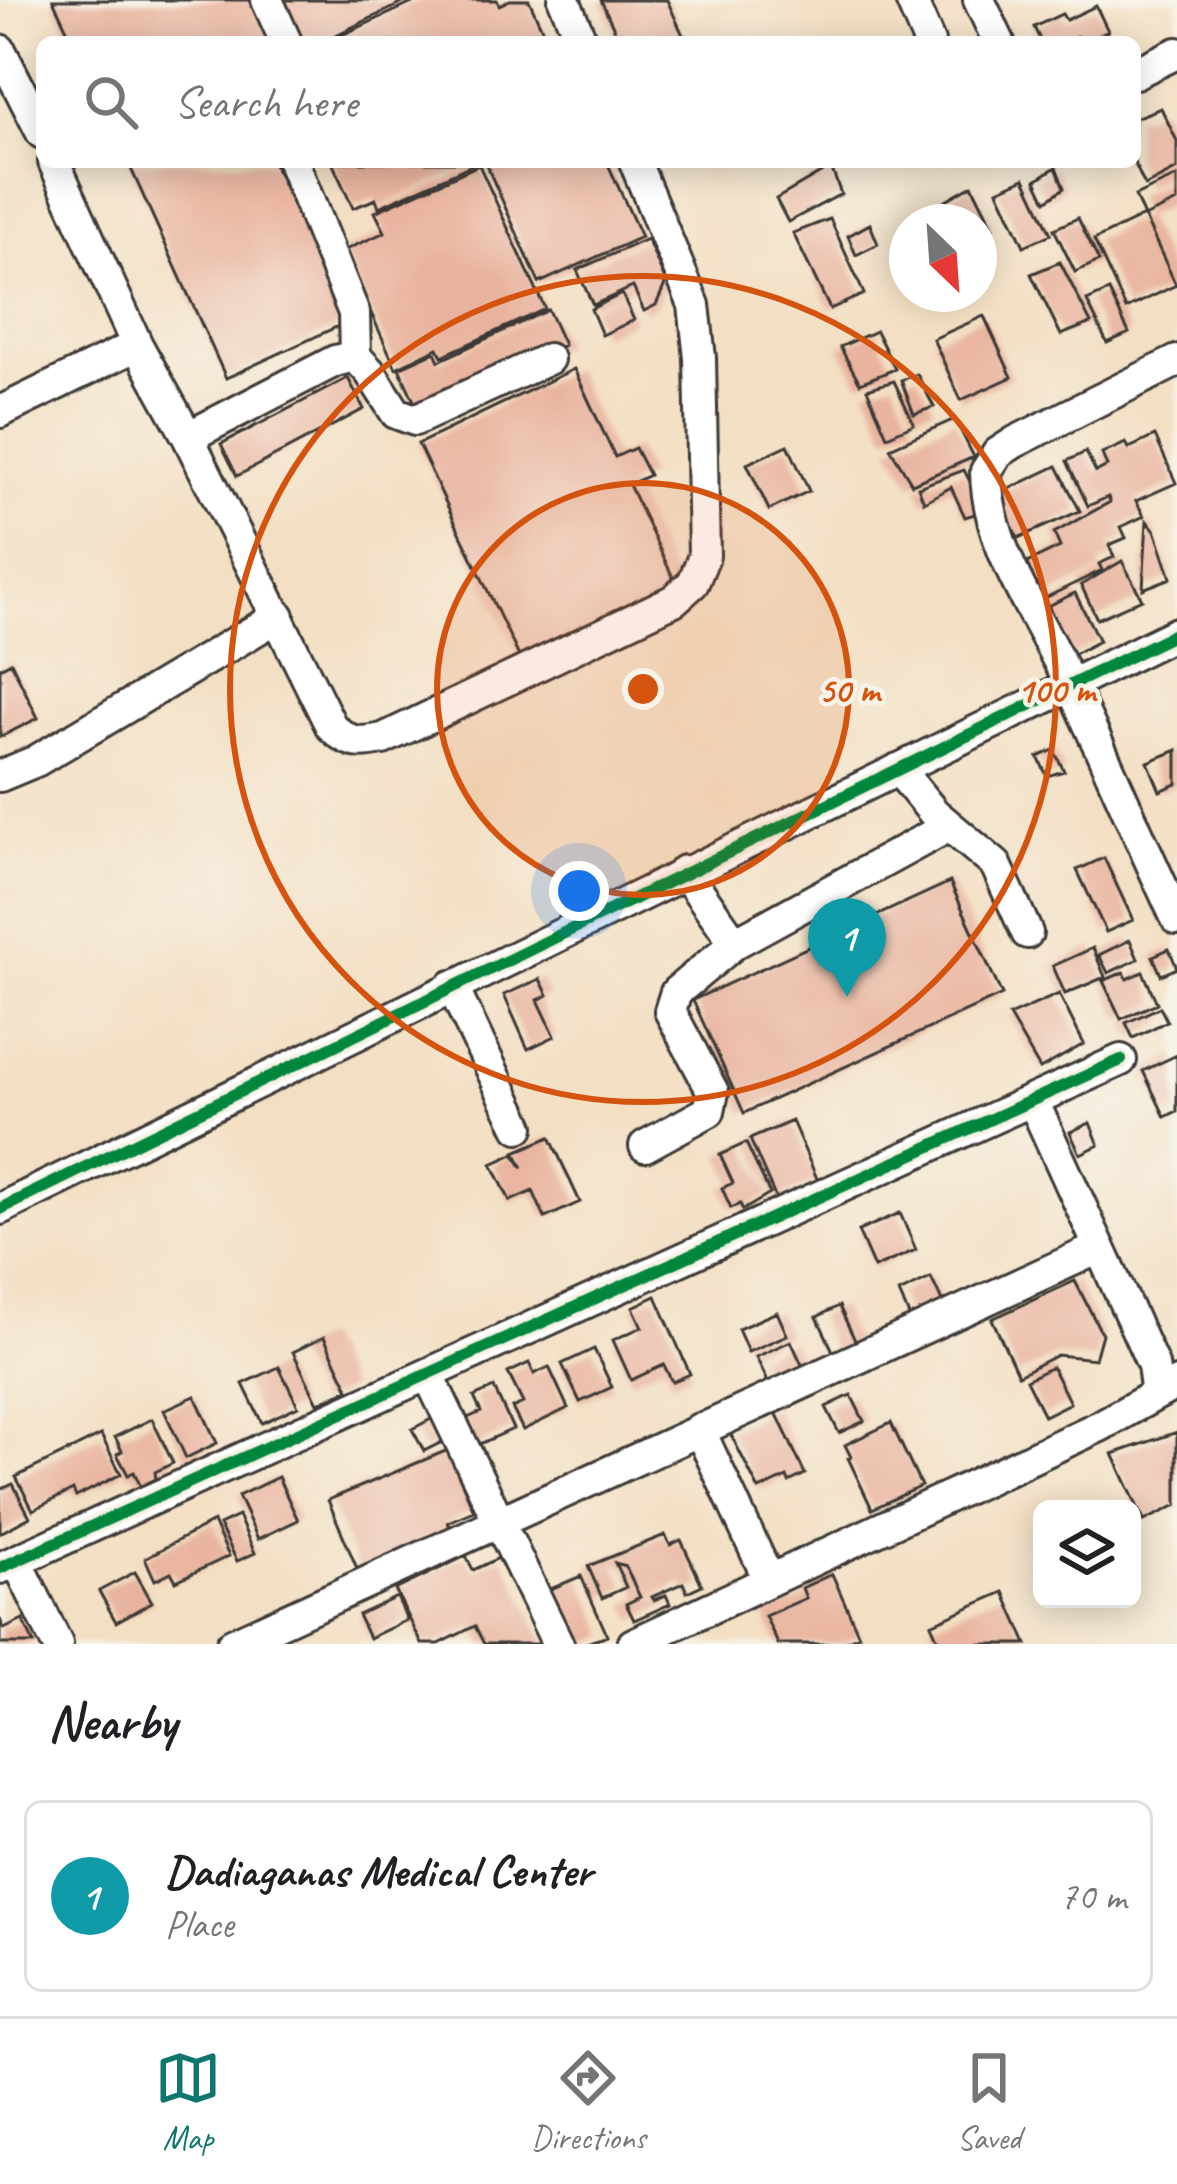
<!DOCTYPE html>
<style>
:root{--surface:#fff;--page:#f2f2f2;--text:#202124;--muted:#757577;--line:#e0e0e0;--accent:#0f766e}
body{margin:0;font-family:Caveat,sans-serif;background:var(--page);color:var(--text)}
.controls{position:absolute;right:36px;bottom:36px;display:grid;overflow:hidden;border-radius:18px;box-shadow:0 6px 30px #0003}
.controls button{width:108px;height:108px;display:grid;place-items:center;padding:0;border:0;border-bottom:3px solid var(--line);background:var(--surface);color:var(--text);font:60px sans-serif}
.compass{position:absolute;left:889px;top:204px;width:108px;height:108px;border-radius:50%;background:var(--surface);box-shadow:0 6px 30px #0003;rotate:155deg}
.you{position:absolute;left:579px;top:891px;width:42px;height:42px;margin:-30px;border:9px solid #fff;border-radius:50%;background:#1a73e8;box-shadow:0 0 0 18px #1a73e833}
.badge{display:grid;place-items:center;width:78px;height:78px;border-radius:50%;background:var(--accent);color:#fff;font-size:39px;font-weight:700}
.pin{position:absolute;translate:-50% -99px;filter:drop-shadow(0 3px 6px #0008)}
.pin::after{content:'';position:absolute;top:63px;width:42px;height:36px;background:inherit;clip-path:polygon(0 0,100% 0,50% 100%)}
.list{margin:0;padding:0;list-style:none}
h2{display:flex;justify-content:space-between;align-items:center;height:156px;margin:0;padding:0 48px;font-size:51px}
h2 small{font-size:39px;font-weight:400;color:var(--muted)}
.list li{display:grid;grid-template-columns:78px 1fr auto;gap:36px;align-items:center;box-sizing:border-box;height:192px;margin:0 24px 24px;padding:0 24px;border:3px solid var(--line);border-radius:18px}
.list b{display:block;font-size:45px;white-space:nowrap}
.list p{margin:0;font-size:39px;white-space:nowrap;color:var(--muted)}
.list em{font-size:39px;font-style:normal;color:var(--muted)}
.icon{flex:none;width:66px;height:66px;fill:none;stroke:currentColor;stroke-width:2;stroke-linecap:round;stroke-linejoin:round}
.map{position:relative;flex:none;width:1177px;height:1644px;overflow:hidden}
.search{position:absolute;background:var(--surface);box-shadow:0 6px 30px #0003;left:36px;right:36px;top:36px;height:132px;display:flex;align-items:center;gap:30px;box-sizing:border-box;padding:0 42px;border-radius:18px;color:var(--muted);font-size:45px}
.sheet{height:372px;background:var(--surface)}
nav{display:flex;justify-content:space-around;align-items:center;box-sizing:border-box;height:168px;border-top:3px solid var(--line);background:var(--surface);font-size:33px;color:var(--muted)}
nav a{display:grid;justify-items:center;gap:6px}
nav .on{color:var(--accent)}
.map>svg:first-child{display:block}
</style>
<div class="map">
<svg width="1177" height="1644" viewBox="0 0 1177 1644">
<rect width="100%" height="100%" fill="#f7f3e8"/>
<filter id="ink" filterUnits="userSpaceOnUse"><feTurbulence type="fractalNoise" baseFrequency=".00833" numOctaves="2"/><feDisplacementMap in="SourceGraphic" scale="24" xChannelSelector="R" yChannelSelector="G"/><feConvolveMatrix kernelMatrix="1 2 1 2 8 2 1 2 1" color-interpolation-filters="sRGB"/></filter>
<filter id="wash" filterUnits="userSpaceOnUse"><feTurbulence type="fractalNoise" baseFrequency=".004" numOctaves="4" result="noise"/><feDisplacementMap in="SourceGraphic" scale="48" xChannelSelector="R" yChannelSelector="G"/><feGaussianBlur stdDeviation="2.7" result="paint"/><feColorMatrix in="noise" values="0 0 0 0 0 0 0 0 0 0 0 0 0 0 0 0 0 1.4 0 .05"/><feComposite in="paint" operator="in"/></filter>
<g filter="url(#wash)">
<rect width="100%" height="100%" fill="#f3dfc3"/>
<g id="blocks">
<path fill="#e9b49f" d="M53,0H253L273,42H73Z
M281,0H409L321,42H301Z
M419,0H497L499,5L510,0H529L548,42H327Z
M601,0H667L686,42H620Z
M1096,6L1108,31L1085,42H1079L1076,35V42H1041L1034,27L1062,14L1066,20Z
M1161,108L1177,141V169L1145,186L1134,162L1135,118Z
M128,162H273L347,322L226,378Z
M332,162H478L379,207L376,199L353,208Z
M491,162H607L641,237L539,283L486,164Z
M479,165L545,309L442,356L438,348L396,368L343,251L385,232L375,212Z
M831,167L841,194L788,222L776,199Z
M1056,167L1064,188L1046,201L1036,180Z
M1177,177V202L1144,217L1135,196Z
M1025,178L1051,234L1024,246L998,190Z
M972,185L993,227L979,236V222H949L941,203Z
M1144,216L1176,285L1126,309L1094,240Z
M1078,218L1099,261L1075,272L1054,229Z
M830,219L864,294L830,309L793,233Z
M870,224L878,244L856,255L848,236Z
M647,239L666,282L656,305L644,311L633,287L593,305L577,270Z
M1060,262L1091,323L1061,335L1031,274Z
M1109,291L1129,333L1107,343L1087,301Z
M622,294L634,320L602,335L591,309Z
M548,310L564,345L419,412L399,368L435,352L439,361Z
M984,316L1012,377L961,400L933,339Z
M876,331L895,369L860,383L840,347Z
M574,369L615,457L635,448L649,475L629,485L680,592L524,667L418,444Z
M917,374L934,407L914,414L901,380Z
M348,378L364,409L237,476L221,444Z
M894,381L914,424L887,436L867,389Z
M955,419L974,457L912,484L890,448Z
M1155,436L1176,483L1136,501L1144,516L1121,527L1126,538L1109,545L1114,557L1099,564L1102,570L1041,600L1025,564L1060,547L1054,533L1110,502L1108,497L1088,506L1067,461L1086,452L1096,472L1107,466L1102,454L1126,443L1129,448Z
M788,445L809,491L769,510L747,464Z
M1057,466L1080,511L1018,538L996,495Z
M964,470L985,511L965,517L951,487L924,502L918,487Z
M1147,521L1155,530L1171,578L1143,589Z
M1122,561L1142,599L1097,619L1081,585Z
M1075,593L1099,641L1072,655L1048,606Z
M11,662L38,718L0,737V668Z
M1054,750L1064,771L1047,776L1038,757Z
M1177,750V784L1160,791L1148,762Z
M1104,858L1133,920L1106,932L1077,870Z
M950,882L1002,995L744,1113L693,1000Z
M1130,940L1138,959L1108,973L1099,955Z
M1093,948L1105,977L1065,994L1053,966Z
M1169,949L1177,968L1161,975L1153,956Z
M1124,972L1127,979L1143,972L1157,1003L1121,1019L1103,981Z
M540,979L548,995L538,1000L555,1036L528,1049L504,995Z
M1059,994L1084,1044L1040,1069L1009,1016Z
M1160,1007L1167,1021L1133,1038L1126,1023Z
M1177,1055V1111L1165,1117L1143,1071Z
M792,1121L818,1181L776,1199L750,1139Z
M1090,1123L1099,1145L1080,1154L1070,1132Z
M550,1137L580,1202L545,1218L533,1191L510,1201L492,1164L514,1154L523,1168L515,1152Z
M746,1143L770,1194L743,1210L740,1204L731,1208L722,1188L733,1183L720,1155Z
M900,1213L916,1250L874,1268L858,1231Z
M931,1278L943,1303L910,1318L899,1293Z
M1075,1281L1102,1334L1095,1359L1057,1355L1018,1375L992,1319Z
M656,1296L690,1374L672,1382L664,1365L631,1380L613,1340L642,1327L633,1307Z
M839,1306L859,1349L837,1360L817,1317Z
M777,1312L787,1335L748,1352L738,1329Z
M324,1337L349,1389L318,1403L293,1352Z
M791,1341L804,1369L770,1386L756,1357Z
M594,1349L612,1387L580,1402L562,1364Z
M529,1363L534,1374L549,1367L568,1408L523,1430L512,1408L523,1403L508,1373Z
M279,1367L298,1406L262,1423L243,1384Z
M1052,1367L1070,1403L1044,1416L1026,1380Z
M494,1388L513,1429L475,1446L463,1420L481,1412L474,1397Z
M851,1395L864,1421L839,1433L826,1407Z
M195,1396L217,1443L186,1458L164,1410Z
M774,1408L805,1474L789,1482L787,1477L759,1490L729,1431Z
M435,1417L446,1440L424,1451L412,1429Z
M152,1419L173,1463L155,1472L156,1479L141,1487L134,1472L128,1475L117,1454L122,1451L115,1437Z
M891,1423L921,1486L872,1509L848,1458L851,1457L845,1445Z
M1177,1432V1505L1144,1521L1113,1454Z
M101,1435L121,1474L76,1497L73,1490L33,1510L16,1477Z
M448,1450L474,1511L448,1522L453,1534L359,1573L328,1500Z
M278,1477L298,1520L258,1539L238,1496Z
M13,1484L30,1517L0,1533V1490Z
M238,1516L255,1553L237,1561L219,1525Z
M213,1522L229,1556L176,1581L171,1572L155,1580L145,1558Z
M665,1535L670,1545L681,1540L702,1585L687,1592L683,1583L652,1597L654,1600L666,1595L670,1604L634,1620L626,1604L640,1597L625,1566L615,1563L626,1587L602,1598L588,1566Z
M466,1556L473,1570L503,1556L546,1644H484L475,1626L439,1644H422L395,1590Z
M135,1572L152,1602L116,1622L99,1591Z
M832,1574L859,1635L839,1644H778L765,1616L806,1598L802,1588Z
M581,1576L607,1635L585,1644H565L539,1594Z
M1004,1592L1027,1644H940L931,1624Z
M397,1597L407,1620L369,1638L358,1615Z
M0,1619L4,1629L23,1620L34,1644H0Z"/>
</g>
</g>
<g filter="url(#ink)">
<use href="#blocks" fill-opacity="0" stroke="#3c3935" stroke-width="3"/>
<g fill="none" stroke-linecap="round" stroke-linejoin="round">
<g stroke="#3c3935" stroke-width="36">
<path id="minor" d="M267,0L286,42
M564,0L582,42
M911,0L929,42
M979,0L999,42
M0,50L42,133
M1135,73L1177,53
M293,162L354,313L355,356
M137,345L188,437L331,726C349,744 359,744 383,739L674,600L693,583L704,556L700,358L694,305L635,162
M1177,361L1015,442L998,453L986,471C987,548 1039,617 1070,684C1107,761 1140,841 1177,919
M0,412L137,345L54,162
M188,437L335,361L355,356L370,372L396,413L415,420L548,359
M898,769L934,813L996,865L1027,933
M0,776L36,761L279,616
M684,871L735,943
M452,986L519,1127
M1033,1101L1153,1365L1156,1388L1152,1396
M645,1146L709,1111L713,1092L670,1011L676,992L735,943L949,826
M0,1209L1177,633
M428,1374L558,1644
M699,1429L769,1580
M17,1561L57,1644
M0,1568L1121,1060
M232,1644L1099,1248
M633,1644L1100,1426L1177,1383"/>
</g>
<use href="#minor" stroke="#fff" stroke-width="30"/>
<g stroke="#f7f3e8" stroke-width="20">
<path id="cycleway" d="M0,1209L1177,633
M0,1568L1121,1060"/>
</g>
<use href="#cycleway" stroke="#00873e" stroke-width="12"/>
</g>
</g>
<circle cx="643" cy="689" r="206" fill="#d4530e" fill-opacity=".12"/>
<g fill="none" stroke="#d4530e" stroke-width="6">
<circle cx="643" cy="689" r="206"/>
<circle cx="643" cy="689" r="413"/>
</g>
<circle cx="643" cy="689" r="18" fill="#d4530e" stroke="#f7f3e8" stroke-width="6"/>
<g font-size="36" text-anchor="middle" font-weight="bold" fill="#d4530e" stroke="#f7f3e8" stroke-width="9" stroke-linejoin="round" paint-order="stroke">
<text x="849" y="702">50 m</text>
<text x="1056" y="702">100 m</text>
</g>
</svg>
<div class="controls">
<button><svg class="icon" aria-label="layers" viewBox="0 0 24 24"><path d="M12 4l9 5-9 5-9-5zM3 14l9 5 9-5"/></svg></button>
</div>
<svg class="compass" viewBox="-18 -18 36 36"><path d="M0-13l5 13h-10z" fill="#e53935"/><path d="M0 13l5-13h-10z" fill="#757577"/></svg>
<div class="you"></div>
<div class="pin badge" style="left:847px;top:997px;background:#0f9aa8">1</div>
<div class="search"><svg class="icon" aria-label="search" viewBox="0 0 24 24"><circle cx="10" cy="10" r="6"/><path d="M15 15l6 6"/></svg>Search here</div>
</div>
<section class="sheet">
<h2>Nearby<small></small></h2>
<ul class="list">
<li><span class="badge" style="background:#0f9aa8">1</span><div><b>Dadiaganas Medical Center</b><p>Place</p></div><em>70 m</em></li>
</ul>
</section>
<nav>
<a class="on"><svg class="icon" aria-label="map" viewBox="0 0 24 24"><path d="M3 6l6-2 6 2 6-2v14l-6 2-6-2-6 2zM9 4v14M15 6v14"/></svg>Map</a>
<a><svg class="icon" aria-label="directions" viewBox="0 0 24 24"><path d="M12 3l9 9-9 9-9-9zM9 14v-3h6M13 9l2 2-2 2"/></svg>Directions</a>
<a><svg class="icon" aria-label="saved" viewBox="0 0 24 24"><path d="M7 4h10v16l-5-4-5 4z"/></svg>Saved</a>
</nav>
